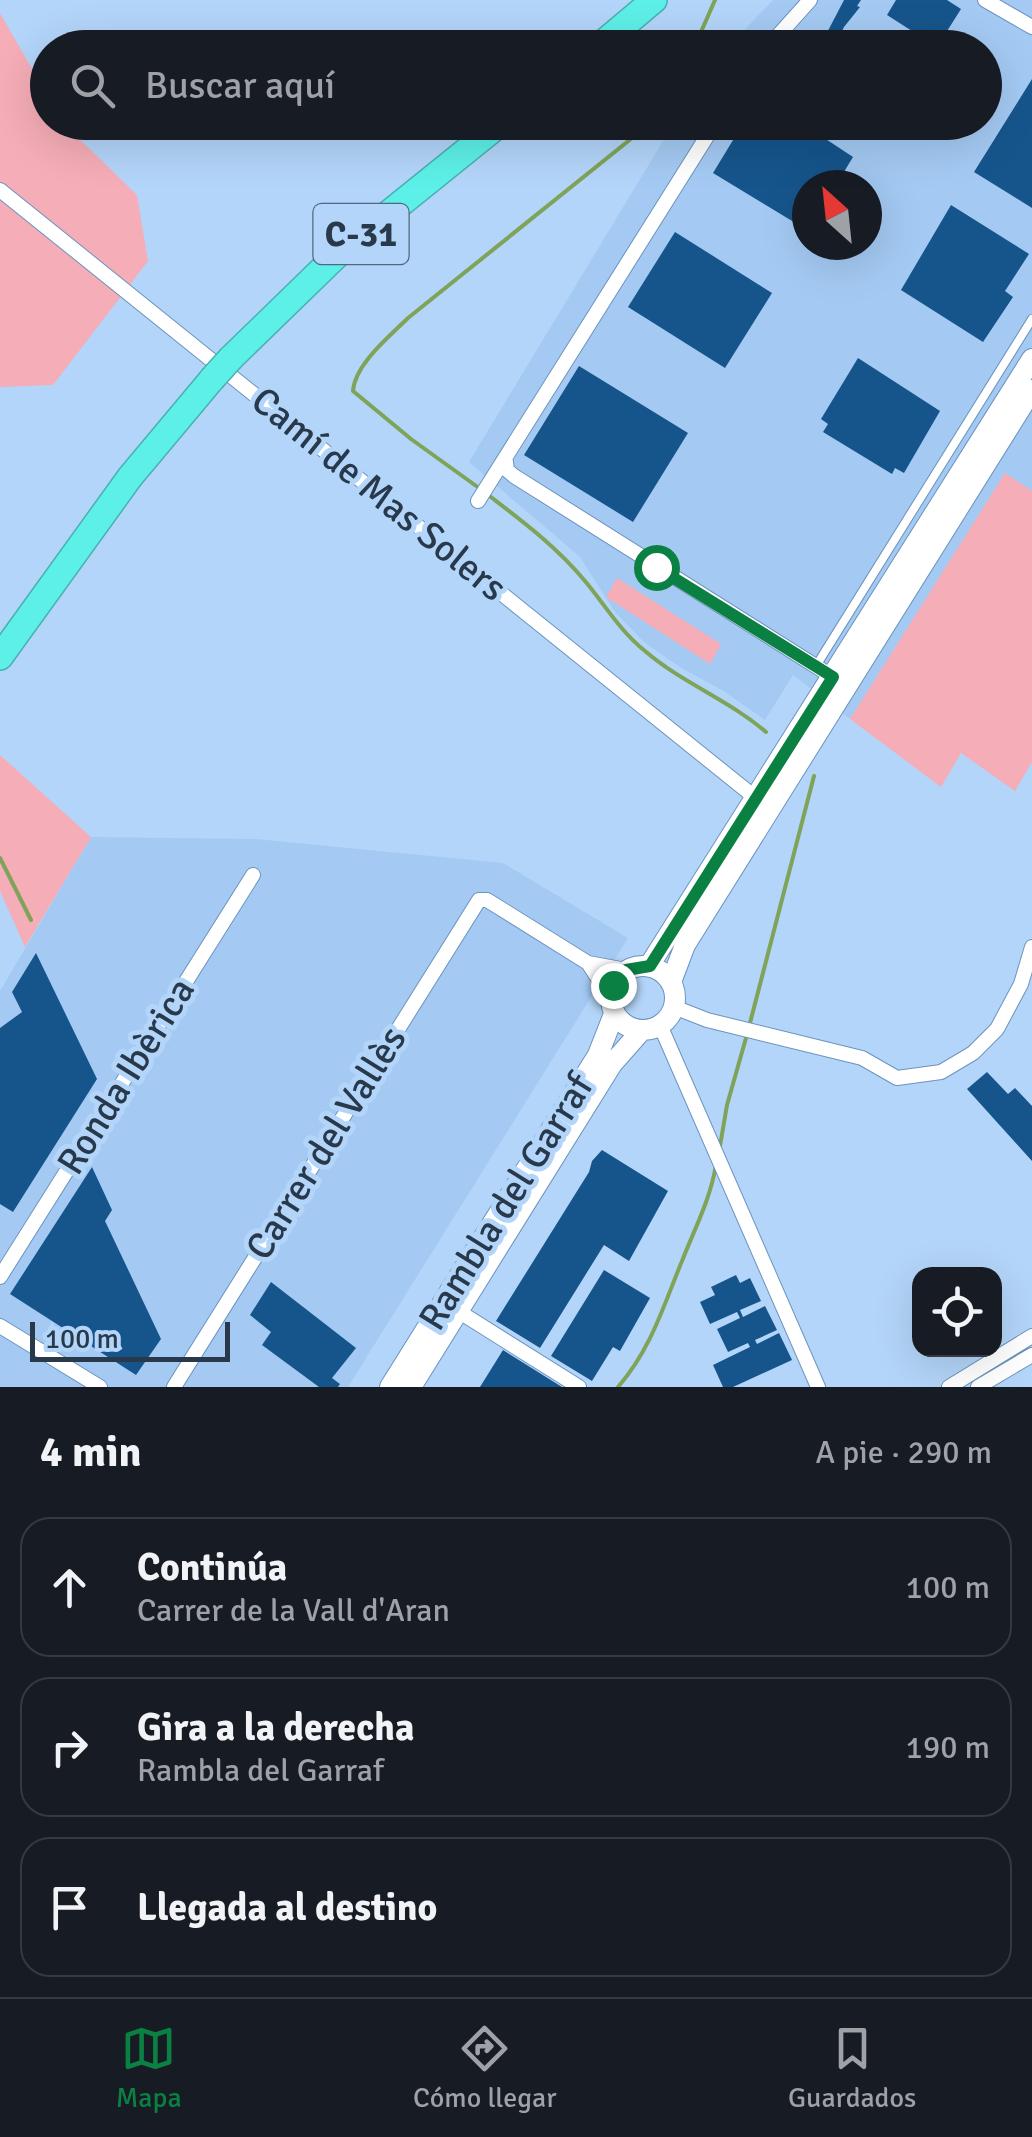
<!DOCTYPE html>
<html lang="es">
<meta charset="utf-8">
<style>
:root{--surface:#171b24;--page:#20242c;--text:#f1f3f6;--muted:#9ea1a6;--line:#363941;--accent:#0b8043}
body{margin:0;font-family:Signika,sans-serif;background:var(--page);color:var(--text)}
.controls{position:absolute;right:30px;bottom:30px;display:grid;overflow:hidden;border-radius:20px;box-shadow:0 10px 40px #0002}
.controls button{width:90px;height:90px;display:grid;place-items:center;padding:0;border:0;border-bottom:2px solid var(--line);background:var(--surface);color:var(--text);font:50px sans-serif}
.compass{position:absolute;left:792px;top:170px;width:90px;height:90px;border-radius:50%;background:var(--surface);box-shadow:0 10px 40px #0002;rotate:333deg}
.scale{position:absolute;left:30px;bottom:25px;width:200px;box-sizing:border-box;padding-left:10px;border:5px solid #28394b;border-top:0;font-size:28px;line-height:35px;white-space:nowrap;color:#28394b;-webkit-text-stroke:8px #b3d5f9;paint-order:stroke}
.stop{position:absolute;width:30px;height:30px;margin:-22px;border:8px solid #0b8043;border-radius:50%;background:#fff}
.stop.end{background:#0b8043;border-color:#fff;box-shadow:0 2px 10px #0008}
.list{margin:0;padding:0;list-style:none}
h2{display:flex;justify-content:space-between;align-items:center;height:130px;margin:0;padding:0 40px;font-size:42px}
h2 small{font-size:32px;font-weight:400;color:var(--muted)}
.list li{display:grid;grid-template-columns:65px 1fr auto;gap:30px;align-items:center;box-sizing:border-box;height:140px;margin:0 20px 20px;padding:0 20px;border:2px solid var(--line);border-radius:30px}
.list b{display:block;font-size:38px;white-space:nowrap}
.list p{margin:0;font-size:32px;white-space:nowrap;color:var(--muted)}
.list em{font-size:32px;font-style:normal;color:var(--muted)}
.icon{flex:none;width:55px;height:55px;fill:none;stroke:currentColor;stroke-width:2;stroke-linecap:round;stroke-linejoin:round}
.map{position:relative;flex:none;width:1032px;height:1387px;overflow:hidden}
.search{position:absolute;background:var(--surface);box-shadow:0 10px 40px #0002;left:30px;right:30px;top:30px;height:110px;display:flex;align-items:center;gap:25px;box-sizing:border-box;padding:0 35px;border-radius:55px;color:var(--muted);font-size:38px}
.sheet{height:610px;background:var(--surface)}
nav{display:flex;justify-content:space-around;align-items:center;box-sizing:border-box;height:140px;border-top:2px solid var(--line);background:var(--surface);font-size:28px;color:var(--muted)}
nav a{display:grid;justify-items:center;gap:5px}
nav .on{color:var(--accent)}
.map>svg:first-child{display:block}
</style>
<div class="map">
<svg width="1032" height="1387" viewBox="0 0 1032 1387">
<rect width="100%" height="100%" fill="#b3d5f9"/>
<path fill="#a4caf3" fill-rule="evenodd" d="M773,0H1032V491L1005,474L850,719L793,675L765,720L722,690L681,668L644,642L615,612L580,557L469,462L674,123L984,122V48L728,47ZM807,185H867V245H807Z
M91,837L256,839L503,863L628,938L348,1387H0V991Z"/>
<path fill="#f5adb7" d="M0,13L47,95L48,122L63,123L137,195L148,261L53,385L0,387Z
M1005,473L1032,491V762L1015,791L961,753L941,787L850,719Z
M617,578L721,644L710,664L606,597Z
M0,755L91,837L25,947L0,891Z"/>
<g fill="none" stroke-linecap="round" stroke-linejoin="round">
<path stroke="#7fa358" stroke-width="4" d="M694,48L715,0
M479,488L411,439L353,391C355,364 390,336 408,318L652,122
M487,494C522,521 556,546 585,581C605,605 620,631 645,651C682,683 729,700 766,732
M0,858L31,920
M750,1023L814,776
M720,1146L727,1105L746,1038
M618,1387C651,1349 663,1307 682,1261C695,1228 710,1200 716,1165"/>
</g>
<path fill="#16558c" d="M844,0H861L857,6L860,7L844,27L834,48H819Z
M896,0H947L961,9L937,47L887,15Z
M1032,79V208L974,172Z
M744,122H800L853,157L836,185H807V230L713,173Z
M951,205L1029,254L1005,291L1013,297L983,342L901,290Z
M675,232L772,293L725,368L628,307Z
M858,358L940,411L904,473L895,468L892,474L823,432L828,424L821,419Z
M579,366L688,433L633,522L524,455Z
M36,953L97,1079L13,1212L0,1204V1028L22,1012L12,992Z
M987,1072L1008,1094L1015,1088L1032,1106V1161L967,1089Z
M602,1150L668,1191L629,1261L604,1245L540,1348L496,1321L589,1172L592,1161Z
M92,1167L112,1210L105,1221L161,1339L136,1375L10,1294Z
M604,1270L650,1298L620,1351L613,1347L592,1381L551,1356Z
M736,1275L740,1283L750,1278L761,1301L740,1310L743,1317L765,1306L777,1330L755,1340L757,1344L779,1333L792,1360L733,1387H723L713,1365L750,1347L748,1343L728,1352L717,1329L740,1318L737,1312L710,1324L700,1302L715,1295L711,1287Z
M271,1282L356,1348L332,1378L340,1384L338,1387H319L262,1345L271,1332L250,1315Z
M503,1350L562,1387H480Z"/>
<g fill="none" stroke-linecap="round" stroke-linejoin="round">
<g stroke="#6b93bd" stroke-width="10">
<path id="lane" d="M899,48L902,42
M816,666L1032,319"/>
</g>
<g stroke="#6b93bd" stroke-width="16">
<path id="street" d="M985,0L1032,27
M767,48L810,0
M0,190L757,799
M506,462L507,470L514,476L833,677
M478,501L716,122
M588,963L610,997
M674,1007L707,1020L862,1058L897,1078L941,1072L973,1053L997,1029L1021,984L1032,947
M660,1025L818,1387
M0,1277L253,875
M458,1311L579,1387
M0,1326L100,1387
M174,1387L479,900H487L588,963L626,970
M949,1387L1032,1336
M978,1387L1032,1355"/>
</g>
<g stroke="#6b93bd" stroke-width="22">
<path id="secondary" d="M611 998a32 32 0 1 1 64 0a32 32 0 1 1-64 0Z
M649,966L1032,359
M671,982L685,945L1032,390
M390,1387L598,1055L614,1014
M411,1387L612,1064L642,1030"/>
</g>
<g stroke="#4ab0b1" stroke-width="28">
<path id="highway" d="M597,48L654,0
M231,358L337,255L502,122
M0,657L130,477L212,379"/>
</g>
<use href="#lane" stroke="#fff" stroke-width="8"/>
<use href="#street" stroke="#fff" stroke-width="14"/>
<use href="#secondary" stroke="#fff" stroke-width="20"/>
<use href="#highway" stroke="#5df0e8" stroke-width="25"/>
<g stroke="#4ab0b1" stroke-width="28" stroke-linecap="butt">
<path id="highway-bridge" d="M212,379L231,358"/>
</g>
<use href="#highway-bridge" stroke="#5df0e8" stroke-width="25"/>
</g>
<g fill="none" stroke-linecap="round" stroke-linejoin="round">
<path stroke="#0b8043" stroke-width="12" d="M613,985L626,970L650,966L833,677L656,567"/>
</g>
<g text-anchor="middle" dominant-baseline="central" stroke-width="10" stroke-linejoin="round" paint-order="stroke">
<rect fill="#b3d5f9" stroke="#52687f" stroke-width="2.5" x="313.5" y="204" width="95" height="60" rx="8"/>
<g font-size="35" font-weight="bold" fill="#28394b">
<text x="361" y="234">C-31</text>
</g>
<g font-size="38" fill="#28394b" stroke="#b3d5f9">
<text transform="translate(379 494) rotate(39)">Camí de Mas Solers</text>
<text transform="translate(126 1076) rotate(-58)">Ronda Ibèrica</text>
<text transform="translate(326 1143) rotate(-58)">Carrer del Vallès</text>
<text transform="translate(506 1202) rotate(-58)">Rambla del Garraf</text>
</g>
</g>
</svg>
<div class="controls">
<button><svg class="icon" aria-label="locate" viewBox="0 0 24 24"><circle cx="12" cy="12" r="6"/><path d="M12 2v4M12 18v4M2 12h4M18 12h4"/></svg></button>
</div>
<svg class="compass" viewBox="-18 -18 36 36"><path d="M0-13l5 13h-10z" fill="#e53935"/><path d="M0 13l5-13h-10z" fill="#9ea1a6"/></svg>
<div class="scale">100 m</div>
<div class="stop" style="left:656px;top:567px"></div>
<div class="stop end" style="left:613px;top:985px"></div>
<div class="search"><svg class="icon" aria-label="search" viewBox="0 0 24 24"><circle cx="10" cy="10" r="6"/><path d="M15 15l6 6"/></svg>Buscar aquí</div>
</div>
<section class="sheet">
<h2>4 min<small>A pie · 290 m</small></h2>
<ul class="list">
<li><svg class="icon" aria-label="ahead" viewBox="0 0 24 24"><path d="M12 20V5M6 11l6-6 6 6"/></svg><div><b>Continúa</b><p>Carrer de la Vall d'Aran</p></div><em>100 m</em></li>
<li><svg class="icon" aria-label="right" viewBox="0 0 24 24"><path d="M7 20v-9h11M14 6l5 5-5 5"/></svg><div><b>Gira a la derecha</b><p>Rambla del Garraf</p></div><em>190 m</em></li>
<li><svg class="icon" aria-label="arrive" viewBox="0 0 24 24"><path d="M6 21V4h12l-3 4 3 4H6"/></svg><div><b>Llegada al destino</b></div></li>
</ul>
</section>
<nav>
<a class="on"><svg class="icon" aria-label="map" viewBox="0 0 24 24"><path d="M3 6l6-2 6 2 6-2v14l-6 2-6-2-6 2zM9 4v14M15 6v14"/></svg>Mapa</a>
<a><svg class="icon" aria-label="directions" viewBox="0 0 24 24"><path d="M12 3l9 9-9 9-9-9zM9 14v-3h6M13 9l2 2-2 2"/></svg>Cómo llegar</a>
<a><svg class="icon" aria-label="saved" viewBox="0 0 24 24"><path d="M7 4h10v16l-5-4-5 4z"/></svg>Guardados</a>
</nav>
